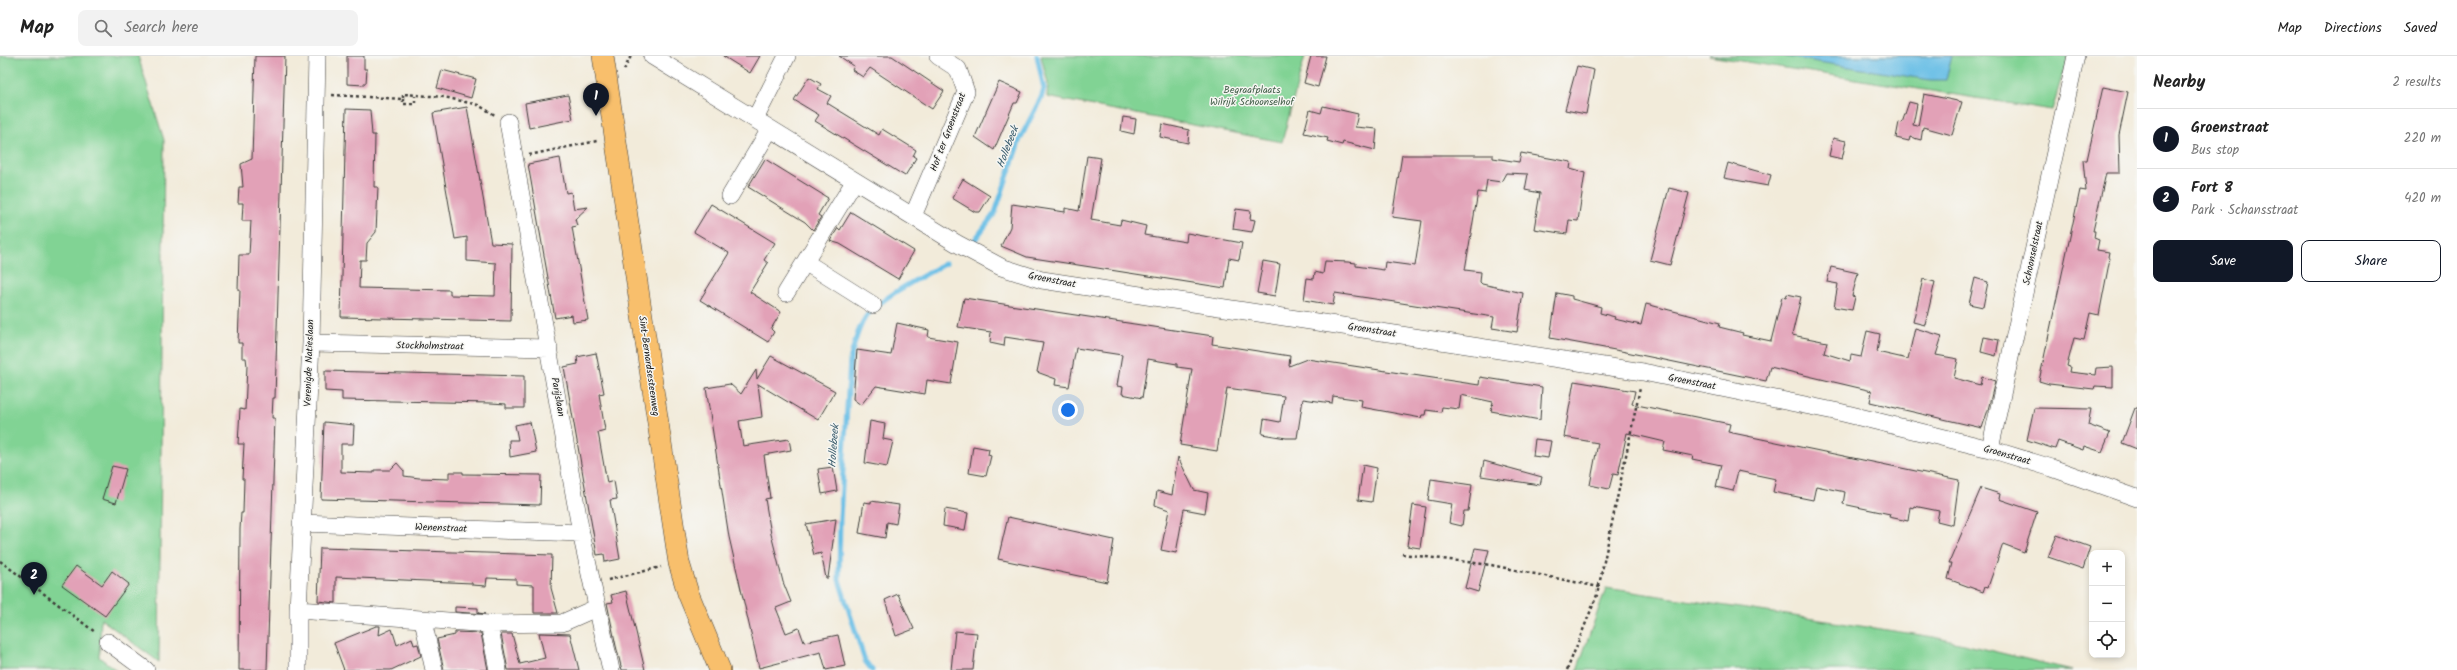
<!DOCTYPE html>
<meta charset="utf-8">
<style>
:root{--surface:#fff;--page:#f2f2f2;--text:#222;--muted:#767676;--line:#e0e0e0;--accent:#111827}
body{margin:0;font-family:Kalam,sans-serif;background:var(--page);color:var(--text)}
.controls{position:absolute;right:12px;bottom:12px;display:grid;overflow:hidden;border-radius:8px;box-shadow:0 2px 6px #0003}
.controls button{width:36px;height:36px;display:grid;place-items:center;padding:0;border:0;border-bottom:1px solid var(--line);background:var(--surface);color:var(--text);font:20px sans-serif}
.you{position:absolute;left:1068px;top:354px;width:14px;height:14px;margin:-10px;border:3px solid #fff;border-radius:50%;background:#1a73e8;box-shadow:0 0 0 6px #1a73e833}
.badge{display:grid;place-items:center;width:26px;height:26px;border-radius:50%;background:var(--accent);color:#fff;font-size:13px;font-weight:700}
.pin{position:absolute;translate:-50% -33px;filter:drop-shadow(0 1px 2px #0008)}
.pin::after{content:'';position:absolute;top:21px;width:14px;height:12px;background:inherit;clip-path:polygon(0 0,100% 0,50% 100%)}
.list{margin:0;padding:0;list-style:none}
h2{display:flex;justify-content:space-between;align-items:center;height:52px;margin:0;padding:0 16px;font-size:17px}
h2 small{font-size:13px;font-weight:400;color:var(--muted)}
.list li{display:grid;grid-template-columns:26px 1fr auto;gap:12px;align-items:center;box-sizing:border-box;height:60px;padding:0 16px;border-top:1px solid var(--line)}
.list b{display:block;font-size:15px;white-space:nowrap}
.list p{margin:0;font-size:13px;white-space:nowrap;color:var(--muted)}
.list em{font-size:13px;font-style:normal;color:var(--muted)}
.actions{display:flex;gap:8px;padding:12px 16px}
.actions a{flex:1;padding:9px 0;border:1px solid var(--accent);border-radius:8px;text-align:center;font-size:14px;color:var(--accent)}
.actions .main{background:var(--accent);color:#fff}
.icon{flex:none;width:22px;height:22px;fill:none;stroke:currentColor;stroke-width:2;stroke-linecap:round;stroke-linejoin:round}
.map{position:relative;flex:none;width:2137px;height:614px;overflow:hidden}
header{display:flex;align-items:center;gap:24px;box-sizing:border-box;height:56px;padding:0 20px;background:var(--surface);border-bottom:1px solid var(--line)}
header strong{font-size:19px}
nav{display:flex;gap:22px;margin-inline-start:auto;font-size:14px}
.search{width:280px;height:36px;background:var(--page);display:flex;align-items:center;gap:10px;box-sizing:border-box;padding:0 14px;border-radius:8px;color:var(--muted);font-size:15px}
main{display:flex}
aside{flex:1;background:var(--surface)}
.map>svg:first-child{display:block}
</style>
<header>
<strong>Map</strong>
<div class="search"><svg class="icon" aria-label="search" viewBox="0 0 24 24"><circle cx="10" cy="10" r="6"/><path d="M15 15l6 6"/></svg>Search here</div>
<nav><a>Map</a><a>Directions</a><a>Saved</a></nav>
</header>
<main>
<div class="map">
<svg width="2137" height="614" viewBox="0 0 2137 614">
<rect width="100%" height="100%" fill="#f6f6f2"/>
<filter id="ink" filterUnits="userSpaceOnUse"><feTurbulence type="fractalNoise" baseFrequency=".025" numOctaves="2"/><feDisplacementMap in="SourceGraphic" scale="8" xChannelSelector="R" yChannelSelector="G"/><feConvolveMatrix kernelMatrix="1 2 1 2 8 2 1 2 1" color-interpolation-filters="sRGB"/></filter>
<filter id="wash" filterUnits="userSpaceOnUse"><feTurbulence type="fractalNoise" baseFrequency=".012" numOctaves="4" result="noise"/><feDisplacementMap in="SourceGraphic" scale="16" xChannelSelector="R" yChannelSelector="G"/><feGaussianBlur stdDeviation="0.9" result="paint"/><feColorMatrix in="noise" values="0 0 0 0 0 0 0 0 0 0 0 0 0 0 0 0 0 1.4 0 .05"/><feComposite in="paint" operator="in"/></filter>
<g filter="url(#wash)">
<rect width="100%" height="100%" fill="#f2ebda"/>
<path fill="#81d394" stroke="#4e7858" d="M0,0H138L164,84L159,606L101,563L99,601L116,614H0Z
M1041,0H1305L1282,86L1047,41L1048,28Z
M1709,0H2068L2052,54Z
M1606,532L1934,581L2072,614H1577Z"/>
<path fill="#6abfe6" stroke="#436e81" d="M1781,0H1952L1946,24H1930Z"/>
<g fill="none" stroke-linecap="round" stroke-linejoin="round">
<path stroke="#6abfe6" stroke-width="5" d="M974,185L995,157L1020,83L1041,42L1044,33L1037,0
M872,614L865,605L839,524L840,462L850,304C854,290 858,270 868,258C890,236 920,222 946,207"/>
</g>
<g id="blocks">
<path fill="#e2a1b7" d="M255,0H285L275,342H273L272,362H275L267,614H239L240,473L241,457H243L244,423H242L244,388H238L240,353L245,354L247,310L246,302H242V287H238L240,234H238L239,199H249L251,165H242L243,147H238L239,131H243L241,108L252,103Z
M347,0H364V13H367L366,27H364V29L347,28Z
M723,0H760L750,17Z
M839,0H892L944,35L932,53L870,12L863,21L852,14L854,10Z
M1311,0H1326L1318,31L1304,27Z
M1577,10L1594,14L1586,58L1565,54Z
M442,14L476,23L471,42L437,32Z
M809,21L821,28L818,33L831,40L827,47L879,79L882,73L916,94L913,100L916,102L905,120L815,65L819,59L794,44Z
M999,26L1022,36L1017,47H1014L994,94L975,81Z
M2103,31L2128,36L2119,79L2120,117H2106L2093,175H2095L2094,182L2099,184L2097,194L2109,196L2108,201L2110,202L2099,259L2090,257L2084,284L2074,282L2067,310L2070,311L2069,316L2095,319L2096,312L2113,311V331L2095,330L2094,333L2049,328L2039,325L2080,134L2086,135L2083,104H2087Z
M1924,38L1962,46L1952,79L1923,71L1921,84L1910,81L1909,85L1896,82L1899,66L1902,67L1909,46L1917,48L1913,69L1918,70Z
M568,39L573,63L529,72L525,47Z
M1323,50L1358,58L1355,71L1377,73L1375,94L1343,86L1342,89L1327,85L1328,82L1304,77L1310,54L1321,57Z
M467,51L491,187L512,188L511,265L341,261L346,53L370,54L372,79H375L374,131H378L376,176L367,187L366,204H360L359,232L450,234V239L495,240L496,207L467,205V181L455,183L433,57Z
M1123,61L1136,63L1134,78L1121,75Z
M1162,68L1189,74L1188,87L1160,81Z
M1833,82L1846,85L1842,103L1829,100Z
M1521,97L1571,106L1570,113L1585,117L1578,165L1569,164L1567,178L1534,173L1540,137L1525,134L1528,118L1506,117L1501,126L1487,124L1485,137L1478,136L1465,214L1481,216L1480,226L1482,228L1523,237L1517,276L1492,272L1494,261L1335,237L1333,249L1304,244L1307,222L1314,223L1315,216L1323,218L1325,205L1348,206L1356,207V210L1384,214L1385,206L1415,210L1422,165L1392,161L1402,99H1493V102L1519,106Z
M1087,100L1101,102L1091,164L1120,169L1121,164L1146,170L1144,179L1186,186L1187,177L1242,187L1239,204L1229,202L1225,232L1027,201L1001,190L1010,171L1012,148L1065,156V152L1079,155Z
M560,102L566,137L571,136L574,153L588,151L575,163L577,170L572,171L588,264L573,266L572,259L555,262L528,108Z
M765,103L828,142L818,159L821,161L813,174L805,166L748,131Z
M1728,107L1771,119L1768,130L1724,122Z
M963,123L990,140L980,156H975L952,142Z
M1669,132L1689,137L1670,209L1650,204Z
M711,148L775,187L764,204L768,207L750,236L781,256L771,273L774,276L768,286L700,244L729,197L694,176Z
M1236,153L1251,155L1250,163L1255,164L1252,176L1233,173Z
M851,156L914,195L898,223L840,188L830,185L838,172L840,174Z
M1263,205L1280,208L1275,240L1257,237Z
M1831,211L1858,217L1852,240L1855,241L1852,254L1834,251L1838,228L1827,226Z
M1975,222L1988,226L1983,251L1969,248Z
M1923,223L1935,226L1925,269L1913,266Z
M1557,237L1572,240V243L1601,251L1600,257L1615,261L1614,263L1641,269L1646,248L1720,267L1719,271L1743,277L1742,279L1771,285L1782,241L1786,242L1787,238L1801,241L1792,279L1827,286L1824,297L1850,305L1851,299L1861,301L1867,275L1880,278L1877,296L1908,303L1915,272L1942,280L1936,299L1958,303L1954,322L1980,329L1982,321L1995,325L1988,354L1982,372L1870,346L1872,335L1770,311L1766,325L1626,296L1550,282Z
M964,242L1213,280L1212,288L1290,300L1289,310L1307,303L1479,329L1480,321L1542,331L1540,364L1491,355L1493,346L1461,339L1459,353L1442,351L1441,356L1426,354L1425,359H1422L1421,362L1361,351L1362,344L1333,340L1332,347L1303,343L1297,382H1286L1262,378L1264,363L1280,366L1284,340L1227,332L1217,395L1180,389L1192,313L1177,311V308L1148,303L1142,342L1122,338L1123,331L1117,330L1122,299L1076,292L1069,331L1055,329L1056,323L1037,316L1043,287L1005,281L1004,290L990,287L991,276L958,271Z
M897,267L929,274L928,281L958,286L951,328L927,324L925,338L876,330L861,349L853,343L857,294L891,299Z
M1984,281L1999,284L1996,300L1981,296Z
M596,297L604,337L599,338L605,374L598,376L607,427L614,425L617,443L610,444L620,503L605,506L604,498L597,499L564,311L578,308L577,301Z
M771,300L835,335L818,364L758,328L762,361L739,365L743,390L789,383L791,394L764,399L770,442L765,443L771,478L783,526L791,546L776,552L786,577L799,572L804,586L838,579L845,610L826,614L821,596L759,612L729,481L706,332L730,328L741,338L756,314L757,323Z
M325,315L524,320V352H506V348L491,347L342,344V336L325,335Z
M1574,325L1635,335L1632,348L1730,368L1728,376L1959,424L1953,469L1937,465L1939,455L1914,450V452L1910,451L1908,465L1889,461L1890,458L1843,448L1845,436L1816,430L1813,444L1773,436L1776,423L1738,415L1733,435L1716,431L1721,409L1692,403L1693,400L1663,394L1665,386L1627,377L1618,419L1613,418L1609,433L1590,429L1598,387L1564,381Z
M2034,352L2091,353L2088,369L2110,377L2102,396L2084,390L2083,394L2058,385L2055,393L2027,384Z
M2135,352H2137V393L2122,387Z
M870,365L885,368L883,383L893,385L887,411L865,407Z
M324,366L354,369L353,388H341V416L374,417V414H390L397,407L404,415V420L419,422L449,423V416H463V418L541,419L540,449L321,443Z
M530,366L536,396L510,401L509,384H518L515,369Z
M1535,383L1551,385L1548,402L1533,400Z
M973,390L989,393L988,399L991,400L986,420L969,417Z
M1178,401L1194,434L1208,437L1205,457L1184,453L1176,497L1161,494L1169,454L1155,449L1157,435L1172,439Z
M1484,405L1542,421L1540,429L1481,420Z
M1363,409L1377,412L1372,446L1358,444Z
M112,410L126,413L116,447L102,443Z
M833,411L837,435L822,438L818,413Z
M1431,423L1472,429L1468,455H1464L1462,470L1449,467L1452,448L1428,444Z
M1981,432L2000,438L1999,443L2037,456L2024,496L2003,488L1988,531L1985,530L1983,536L1948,523L1952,507H1949Z
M871,445L899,449L896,468L887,466L885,482L859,477L864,446L871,447Z
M1413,449L1426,451L1420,492L1407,490Z
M945,453L968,457L965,474L943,470Z
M1008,461L1114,484L1107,526L998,503Z
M836,463L828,522H826L821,497L814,499L806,468Z
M2057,479L2090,491L2083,513L2048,501Z
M320,492L552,499L551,532L558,557H534V529L516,528V523L487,522L486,530L472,529V527L336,521V547L318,545Z
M1475,492L1489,494L1478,536L1465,532Z
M76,510L102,529L112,515L129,528L105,560L62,529Z
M626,535L636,576L645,614H622L616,590L607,547L613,546L611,539Z
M898,538L914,573L896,580L885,544Z
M455,551L478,552V557L485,558L455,556Z
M376,570H380L379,579L392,573L397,589L412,582L414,589L418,588L421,600L391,614H344L334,587Z
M955,575L977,577L973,614H951Z
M455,576L481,577L488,614H444L437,583L455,579Z
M539,577L570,578L579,614H508L501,578H512L520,608L545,602Z"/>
</g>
</g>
<g filter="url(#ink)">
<use href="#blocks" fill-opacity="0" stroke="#3c3b38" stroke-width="1"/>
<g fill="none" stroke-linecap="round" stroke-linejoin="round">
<g stroke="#3c3b38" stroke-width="18">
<path id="minor" d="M652,0L956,187L1001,211L1042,224L1643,316L1839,356L1990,393L2052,412L2137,442
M755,63L787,0
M508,66L581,477L611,614
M730,140L770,73
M913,160L966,36L958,13L938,0
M805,206L873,249
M786,237L854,126
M311,287L549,292
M1990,393L2076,0
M301,467L581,477
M298,554L489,568L562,567L596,552
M423,565L434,614
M489,568L498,614
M108,586L146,614
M298,614V554L311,287L317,0"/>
</g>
<g stroke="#3c3b38" stroke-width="22">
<path id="major" d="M603,0L679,507L688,537L720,614"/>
</g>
<path stroke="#3c3b38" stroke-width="2.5" stroke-dasharray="3 3" stroke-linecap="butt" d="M624,14L631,0
M332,39L403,43V38L444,41L478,49L495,59
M403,43V48H415V40
M529,99L597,85
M1402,498L1491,509L1599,531
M0,505L95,576
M608,524L661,511
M1567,614L1597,539L1640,332"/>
<use href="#minor" stroke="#fff" stroke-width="17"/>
<use href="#major" stroke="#f8bf6c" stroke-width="21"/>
</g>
</g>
<g text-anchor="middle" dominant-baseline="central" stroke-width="3" stroke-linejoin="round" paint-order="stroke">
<g font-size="10" fill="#3f5c46" stroke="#f6f6f2">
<text x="1252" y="34">Begraafplaats<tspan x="1252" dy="12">Wilrijk Schoonselhof</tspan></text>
</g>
<g font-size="10" fill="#1c1c1c" stroke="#f6f6f2">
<text transform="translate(948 76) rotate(-69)">Hof ter Groenstraat</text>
<text transform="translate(2033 197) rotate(-78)">Schoonselstraat</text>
<text transform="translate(1052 224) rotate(11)">Groenstraat</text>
<text transform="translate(1372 274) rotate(9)">Groenstraat</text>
<text transform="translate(430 290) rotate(1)">Stockholmstraat</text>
<text transform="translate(309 307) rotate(-88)">Verenigde Natieslaan</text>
<text transform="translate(649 310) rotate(82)">Sint-Bernardsesteenweg</text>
<text transform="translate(1692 326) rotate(11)">Groenstraat</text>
<text transform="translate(558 341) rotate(80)">Parijslaan</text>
<text transform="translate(2007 399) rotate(16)">Groenstraat</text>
<text transform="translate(441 472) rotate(2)">Wenenstraat</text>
</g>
<g font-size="11" font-style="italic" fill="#3b5d6d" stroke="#f6f6f2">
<text transform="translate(1008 91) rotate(-69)">Hollebeek</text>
<text transform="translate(834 390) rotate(-86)">Hollebeek</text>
</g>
</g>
</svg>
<div class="controls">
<button>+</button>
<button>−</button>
<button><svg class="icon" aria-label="locate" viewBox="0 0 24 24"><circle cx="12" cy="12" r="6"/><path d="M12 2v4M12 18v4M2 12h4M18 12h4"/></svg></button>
</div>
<div class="you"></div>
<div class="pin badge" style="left:596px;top:60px">1</div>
<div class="pin badge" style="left:34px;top:539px">2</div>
</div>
<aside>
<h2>Nearby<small>2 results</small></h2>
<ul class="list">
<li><span class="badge">1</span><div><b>Groenstraat</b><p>Bus stop</p></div><em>220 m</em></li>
<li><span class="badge">2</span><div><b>Fort 8</b><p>Park · Schansstraat</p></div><em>420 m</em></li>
</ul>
<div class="actions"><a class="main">Save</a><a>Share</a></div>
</aside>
</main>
